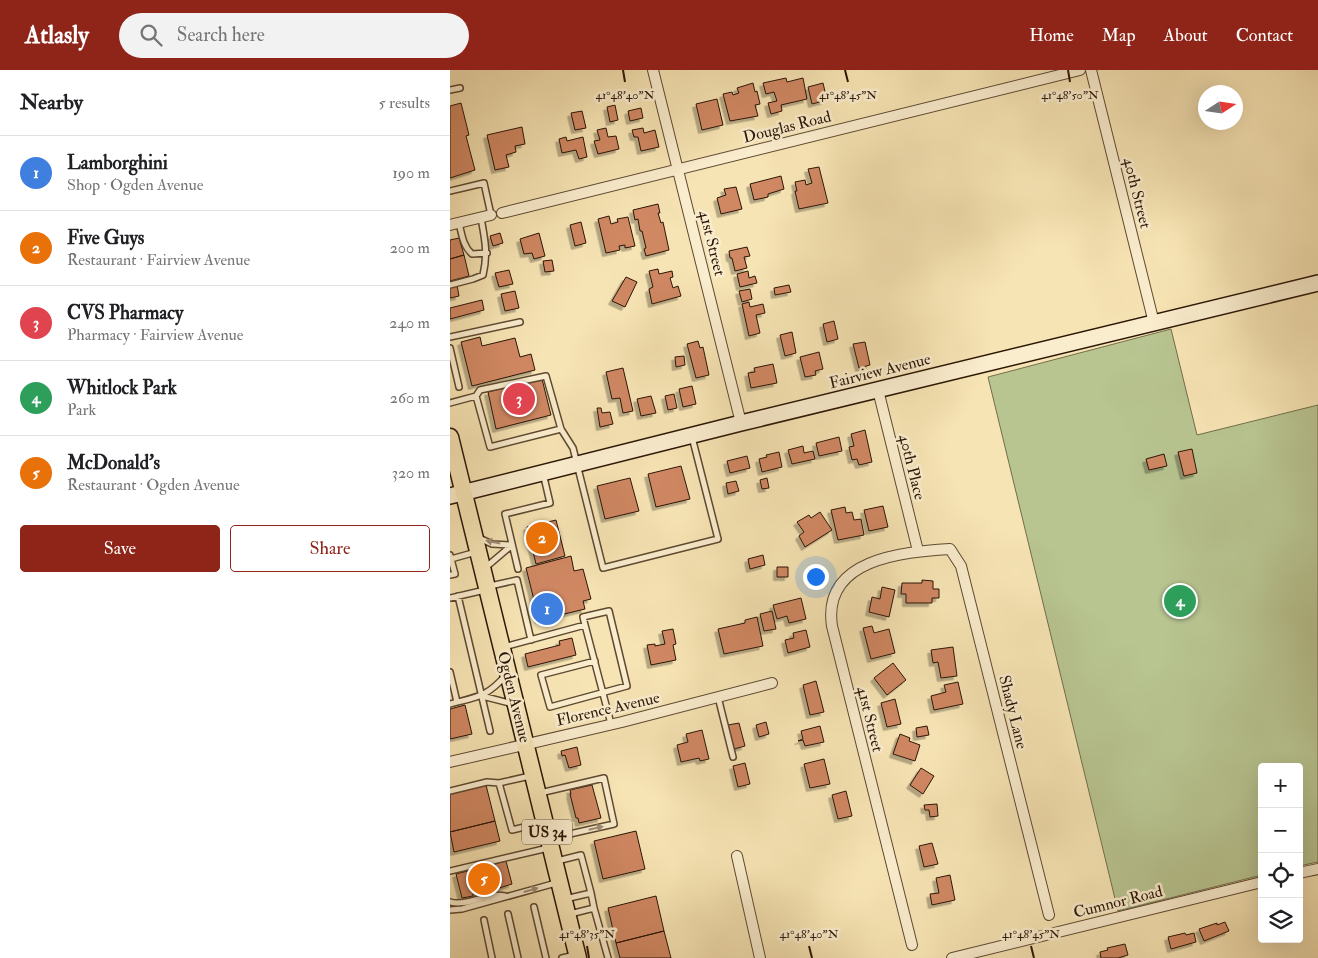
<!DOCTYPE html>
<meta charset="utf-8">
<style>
:root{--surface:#fff;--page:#f2f2f2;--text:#202124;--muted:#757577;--line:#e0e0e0;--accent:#8f2418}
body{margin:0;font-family:"IM FELL Double Pica",serif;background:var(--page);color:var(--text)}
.controls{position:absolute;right:15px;bottom:15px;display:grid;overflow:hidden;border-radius:5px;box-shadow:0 5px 20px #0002}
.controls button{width:45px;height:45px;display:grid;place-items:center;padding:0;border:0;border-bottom:1px solid var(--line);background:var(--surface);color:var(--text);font:25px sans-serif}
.compass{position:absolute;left:748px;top:15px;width:45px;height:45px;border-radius:50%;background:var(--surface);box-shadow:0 5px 20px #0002;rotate:78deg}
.you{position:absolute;left:365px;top:506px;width:18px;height:18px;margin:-12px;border:4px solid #fff;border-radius:50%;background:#1a73e8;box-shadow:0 0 0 8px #1a73e833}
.badge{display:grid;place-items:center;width:32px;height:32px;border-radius:50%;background:var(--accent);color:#fff;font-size:16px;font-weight:700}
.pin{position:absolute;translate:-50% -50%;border:2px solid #fff;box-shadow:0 1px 5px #0006}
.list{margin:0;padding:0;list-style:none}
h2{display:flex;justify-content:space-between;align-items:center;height:65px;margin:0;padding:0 20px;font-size:21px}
h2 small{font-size:16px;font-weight:400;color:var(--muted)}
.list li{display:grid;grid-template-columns:32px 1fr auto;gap:15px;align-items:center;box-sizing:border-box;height:75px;padding:0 20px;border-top:1px solid var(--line)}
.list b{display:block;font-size:19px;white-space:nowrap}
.list p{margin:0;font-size:16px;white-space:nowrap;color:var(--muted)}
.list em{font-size:16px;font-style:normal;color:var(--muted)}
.actions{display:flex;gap:10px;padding:15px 20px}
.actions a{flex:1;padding:11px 0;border:1px solid var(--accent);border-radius:5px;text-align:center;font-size:18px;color:var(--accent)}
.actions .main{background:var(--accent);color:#fff}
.icon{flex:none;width:28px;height:28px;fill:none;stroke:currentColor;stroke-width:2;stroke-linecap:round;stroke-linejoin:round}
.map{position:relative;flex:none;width:868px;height:888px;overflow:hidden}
header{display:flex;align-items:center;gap:30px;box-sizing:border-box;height:70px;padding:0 25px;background:var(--accent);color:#fff}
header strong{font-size:24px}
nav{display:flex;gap:28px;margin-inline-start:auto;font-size:18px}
.search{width:350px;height:45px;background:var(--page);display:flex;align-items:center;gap:12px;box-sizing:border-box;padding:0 18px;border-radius:28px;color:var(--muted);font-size:19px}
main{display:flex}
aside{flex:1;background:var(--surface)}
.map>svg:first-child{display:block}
</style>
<header>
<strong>Atlasly</strong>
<div class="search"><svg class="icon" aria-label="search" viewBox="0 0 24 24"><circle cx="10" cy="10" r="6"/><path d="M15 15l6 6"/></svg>Search here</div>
<nav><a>Home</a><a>Map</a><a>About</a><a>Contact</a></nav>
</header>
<main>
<aside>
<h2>Nearby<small>5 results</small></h2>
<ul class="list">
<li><span class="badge" style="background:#3f7fe0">1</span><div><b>Lamborghini</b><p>Shop · Ogden Avenue</p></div><em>190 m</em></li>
<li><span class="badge" style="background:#e8710a">2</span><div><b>Five Guys</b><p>Restaurant · Fairview Avenue</p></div><em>200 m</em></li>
<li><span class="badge" style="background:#e0444e">3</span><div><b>CVS Pharmacy</b><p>Pharmacy · Fairview Avenue</p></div><em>240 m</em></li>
<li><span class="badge" style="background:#2e9e5b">4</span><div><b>Whitlock Park</b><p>Park</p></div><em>260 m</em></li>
<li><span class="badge" style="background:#e8710a">5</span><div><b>McDonald's</b><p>Restaurant · Ogden Avenue</p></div><em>320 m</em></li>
</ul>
<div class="actions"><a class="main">Save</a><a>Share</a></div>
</aside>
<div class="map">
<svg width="868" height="888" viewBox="0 0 868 888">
<defs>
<filter id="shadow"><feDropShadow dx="-3.5" dy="3.5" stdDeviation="0" flood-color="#0004"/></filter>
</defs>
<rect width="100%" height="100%" fill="#f7e4b4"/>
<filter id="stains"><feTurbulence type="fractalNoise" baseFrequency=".004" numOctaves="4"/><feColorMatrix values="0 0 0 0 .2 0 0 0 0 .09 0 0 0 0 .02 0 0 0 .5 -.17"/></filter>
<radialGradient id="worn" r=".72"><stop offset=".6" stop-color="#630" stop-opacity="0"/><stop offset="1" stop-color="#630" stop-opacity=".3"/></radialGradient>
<path fill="#b8c591" stroke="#726d4b" d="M721,259L747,365L868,335V792L849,796V697H812V805L668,841L538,307Z"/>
<path fill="#d08864" stroke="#2b1505" filter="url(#shadow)" d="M336,8L337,12L353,8L357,29L331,35L332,41L321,44L318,33L327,31L324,22L316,24L313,13Z
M303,13L305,22L307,21L310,34L305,35L308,46L280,51L273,24L282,22L283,25L289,23L287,18Z
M373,13L377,30L362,34L358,17Z
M267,29L273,55L252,60L246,34Z
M11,33L19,65L16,66L25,100L0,108V36Z
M165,35L168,50L160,52L157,37Z
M191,38L193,48L180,51L178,41Z
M132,41L136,58L125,60L121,43Z
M72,57L75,74L65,76L66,82L56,85L59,97L45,100L37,65Z
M156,58L158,67L166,66L169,79L148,84L144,71L150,70L147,60Z
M193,58L194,63L205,60L209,77L191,81L188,67H184L182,60Z
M116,67L117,71L133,67L137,87L129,89L126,80L112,83L109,69Z
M369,97L378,133L349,139L345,121H347L345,112L355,110L356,115L362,113L358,99Z
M331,106L334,119L318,124V127L304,130L300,114Z
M286,117L292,139L271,144L267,128L276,125L274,119Z
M208,134L210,143H208L211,153L213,152L219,180L196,186L194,179L196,178L192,161H190L188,149L185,150L183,140Z
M159,146L161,154L168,152L167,149L178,147L185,176L175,178V175L169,176L170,180L156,183L148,149Z
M131,152L136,173L125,176L120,155Z
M50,163L53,173L43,176L40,166Z
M89,163L95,186L84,189L82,183L74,184L70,169Z
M9,168L14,185L0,189V170Z
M297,177L300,186L294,187L297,198L285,201L282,188H280L279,181Z
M14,185L19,206L0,211V189Z
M102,190L104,201L95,202L93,191Z
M208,199L209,204L222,201L223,207L220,208L223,218L228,216L231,226L202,234L199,219L203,217L199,201Z
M59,200L63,214L49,217L45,203Z
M298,201L299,208L305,206L307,213L290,217L287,204Z
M176,207L187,212L175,237L162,231Z
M7,215L9,226L0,228V217Z
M339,215L341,222L325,225L324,218Z
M300,219L302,229L292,232L289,221Z
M65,221L69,238L55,241L51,224Z
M32,230L34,240L0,249V238Z
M299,232L300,237L313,234L315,243L306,245L310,263L299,266L292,234Z
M384,251L388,269L377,272L373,254Z
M342,262L346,283L335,286L330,265Z
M30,267L32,276L65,268L70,287L81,284L85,300L22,316L11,272Z
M248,271L250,278L253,277L259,305L246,308L237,274Z
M415,272L420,295L409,298L403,274Z
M369,282L373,299L365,301L366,305L355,307L350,287Z
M234,286L235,295L226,297L225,287Z
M323,294L327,313L301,318L298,303L305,302L304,298Z
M173,298L183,341L173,343L170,328L162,329L156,302Z
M92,309L101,345L46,359L38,322Z
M242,316L246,334L233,337L229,319Z
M224,324L227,338L218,340L215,326Z
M201,326L206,343L191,346L187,329Z
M147,338H151L152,343L160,342L163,354L150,357Z
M415,360L422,392L409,395L407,389L402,390L399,377L404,376L401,364Z
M389,367L392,381L369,386L366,373Z
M353,376L354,383L363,381L365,389L342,394L338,380Z
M742,379L747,403L734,406L728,382Z
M329,382L332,397L312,402L309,389L317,387L316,385Z
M714,384L717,396L699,400L696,389Z
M297,386L300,398L280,403L277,391Z
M231,396L240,429L206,437L198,404Z
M180,408L189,441L155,449L147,416Z
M317,408L319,418L312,419L310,410Z
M286,411L289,421L278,424L276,413Z
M433,436L438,457L419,461L414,440Z
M395,437L396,443L402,442L404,450L411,449L414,465L388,470L381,440Z
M370,442L382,460L355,477L349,466L354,462L347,452L359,445L361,448Z
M106,450L115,486L86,494L77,457Z
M313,485L315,495L300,499L298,489Z
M121,486L124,501L133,499L141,529L133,531L135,539L89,550L76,498Z
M327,497H338V507H327Z
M472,510L483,511V519H489V528H482V533H456V524H451L452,513H472Z
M432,517L445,520L439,547L419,542L422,527L430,529Z
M351,528L356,549L339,553L337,546L327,549L323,535Z
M322,541L326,559L314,561L310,544Z
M307,547L313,576L274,584L268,559L295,553V550Z
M422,556L424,563L439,559L445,583L421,589L413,558Z
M223,559L226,574L223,575L226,590L201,595L197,575L205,574V576L215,574L212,561Z
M356,560L360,577L338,583L335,570L344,568L343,563Z
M122,568L126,585L78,597L75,584L110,575L109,571Z
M503,577L507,606L491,608L488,592L483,593L481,580Z
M443,593L456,610L437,625L424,608Z
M366,611L374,642L360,645L353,615Z
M508,612L513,634L484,640L481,626L496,622L494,615Z
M445,629L451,654L437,657L431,633Z
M15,635L22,664L0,669V639Z
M316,652L319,664L309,667L306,655Z
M289,653L295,676L284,679L278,655Z
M370,656L374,672L355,676L353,670L348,671L353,669L351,661Z
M477,656L479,665L467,667L466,658Z
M252,660L259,689L250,691L249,688L231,692L227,675L238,672L236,664Z
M450,664L460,668L459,671L470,675L465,691L443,684Z
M127,677L131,695L119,698L115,685L112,686L111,681Z
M374,689L380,714L360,718L354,694Z
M295,693L300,714L288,717L283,696Z
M471,698L484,706L473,724L460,715Z
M36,715L45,751L0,762V724Z
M142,715L151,748L129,753L128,748H126L120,724H121L120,720Z
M396,721L402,746L388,749L382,725Z
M487,734L488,746L480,747L479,740H475L474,735Z
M45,751L50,771L4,782L0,762Z
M186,761L195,799L153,809L144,771Z
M482,773L488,794L474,797L469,776Z
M56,791L62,814L30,824V822L23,824V826L12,828L6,804Z
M500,805L505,830L482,835L480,824L489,823L486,808Z
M206,826L214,861L166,873L158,838Z
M775,852L779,861L754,871L749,859L767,853V855Z
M214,861L221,888H170L166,873Z
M735,863L736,865L744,863L746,872L721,879L718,867Z
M675,874L678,885L668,888H651L650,882L658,880L657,878Z"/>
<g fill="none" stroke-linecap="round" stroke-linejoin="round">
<g stroke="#5e4931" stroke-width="8">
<path id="lane" d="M0,20L10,18
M0,121L34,113L41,145
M9,153C12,165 13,176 22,184L37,183
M0,215L23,209L33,205C38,183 35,170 31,148
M0,267L70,252
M0,278L9,317
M26,326L40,377L111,359
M0,333L26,326L30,320L96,306L111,359L123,378L153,498L268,469L242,367
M29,468L42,474L62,475
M0,485L1,489L26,482
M35,498L62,475
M68,499L55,444L100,433L93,403
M0,505L5,504L1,489
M40,516L67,510L81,570
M8,526L40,661
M0,528L35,520
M135,555L133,547L159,541L177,616L100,637L91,605L145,591
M54,577L135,555L161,654
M0,602L7,632
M32,626L63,634
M268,627L283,687
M0,634C27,627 37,627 56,605
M80,706L49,713L62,760L91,753
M0,721L37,712L49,713
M90,723L154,708L164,754L102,768
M107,791L131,785L141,823L115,829
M0,801L98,778
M0,832C17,837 37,822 55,826
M84,837L96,888
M144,838L158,888
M0,840L12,839L106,813
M58,844L68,888
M120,844L144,838L141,823
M34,850L42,888
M112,888L125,885"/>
</g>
<g stroke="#5e4931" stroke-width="12">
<path id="street" d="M203,0L291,353
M641,0L704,253
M52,143L630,0
M0,155L41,145
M428,320L468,481
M0,692L172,652L322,613
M287,786L310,888
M849,803L868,799
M462,875L382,556C372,489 452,482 500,479L511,496L599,845
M502,888L812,812"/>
</g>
<g stroke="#2b1505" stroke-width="18">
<path id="secondary" d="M0,426L291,353L868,213"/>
</g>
<g stroke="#2b1505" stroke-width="19">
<path id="primary" d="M0,367L128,888"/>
</g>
<use href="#lane" stroke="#faedce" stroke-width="5"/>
<use href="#street" stroke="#faedce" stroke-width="10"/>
<use href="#secondary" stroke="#faedce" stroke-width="15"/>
<use href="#primary" stroke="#f7e4b4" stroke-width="16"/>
</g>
<defs><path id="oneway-solid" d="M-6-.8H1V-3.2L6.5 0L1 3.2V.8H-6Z" transform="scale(1.25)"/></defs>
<g fill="#9d8c74">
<use href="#oneway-solid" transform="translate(43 472) rotate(-168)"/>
<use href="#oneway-solid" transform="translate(146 758) rotate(-13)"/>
<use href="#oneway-solid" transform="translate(81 820) rotate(-16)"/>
</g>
<path fill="none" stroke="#2b1505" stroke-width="2" d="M173,0L175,12M395,0L398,12M618,0L620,12M137,876L139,888M359,876L362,888M581,876L584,888"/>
<g text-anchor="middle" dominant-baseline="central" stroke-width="5" stroke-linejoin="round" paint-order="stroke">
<rect fill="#faedce" stroke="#695641" stroke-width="1" x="72" y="749.5" width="50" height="25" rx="4"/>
<g font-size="15" font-weight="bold" fill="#2b1505">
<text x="97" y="762">US 34</text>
</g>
<g font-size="16" fill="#2b1505" stroke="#faedce">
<text transform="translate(337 57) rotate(-14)">Douglas Road</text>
<text transform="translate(687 123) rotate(76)">40th Street</text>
<text transform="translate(262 173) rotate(76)">41st Street</text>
<text transform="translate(430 301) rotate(-14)">Fairview Avenue</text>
<text transform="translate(462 397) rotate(76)">40th Place</text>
<text transform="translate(64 627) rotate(76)">Ogden Avenue</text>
<text transform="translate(158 639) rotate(-13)">Florence Avenue</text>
<text transform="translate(563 642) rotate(76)">Shady Lane</text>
<text transform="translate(420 649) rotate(76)">41st Street</text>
<text transform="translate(668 832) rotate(-14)">Cumnor Road</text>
</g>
</g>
<g font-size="12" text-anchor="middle" fill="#2b1505" stroke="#faedce" stroke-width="5" stroke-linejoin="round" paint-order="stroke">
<text x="175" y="29">41°48'40"N</text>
<text x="398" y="29">41°48'45"N</text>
<text x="620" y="29">41°48'50"N</text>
<text x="137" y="868">41°48'35"N</text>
<text x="359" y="868">41°48'40"N</text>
<text x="581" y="868">41°48'45"N</text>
</g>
<rect width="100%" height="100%" filter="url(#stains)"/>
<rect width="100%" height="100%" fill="url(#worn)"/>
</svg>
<div class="controls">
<button>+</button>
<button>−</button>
<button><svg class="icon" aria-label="locate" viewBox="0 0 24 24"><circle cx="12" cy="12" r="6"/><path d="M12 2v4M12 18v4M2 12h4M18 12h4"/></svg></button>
<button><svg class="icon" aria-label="layers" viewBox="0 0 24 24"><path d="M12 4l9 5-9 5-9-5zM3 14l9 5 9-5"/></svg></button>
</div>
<svg class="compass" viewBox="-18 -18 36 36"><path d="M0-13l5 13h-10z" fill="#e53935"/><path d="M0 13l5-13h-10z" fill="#757577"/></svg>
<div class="you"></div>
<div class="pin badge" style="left:97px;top:539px;background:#3f7fe0">1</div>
<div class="pin badge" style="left:92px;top:468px;background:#e8710a">2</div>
<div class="pin badge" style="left:69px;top:329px;background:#e0444e">3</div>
<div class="pin badge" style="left:730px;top:531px;background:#2e9e5b">4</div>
<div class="pin badge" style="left:34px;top:809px;background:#e8710a">5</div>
</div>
</main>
